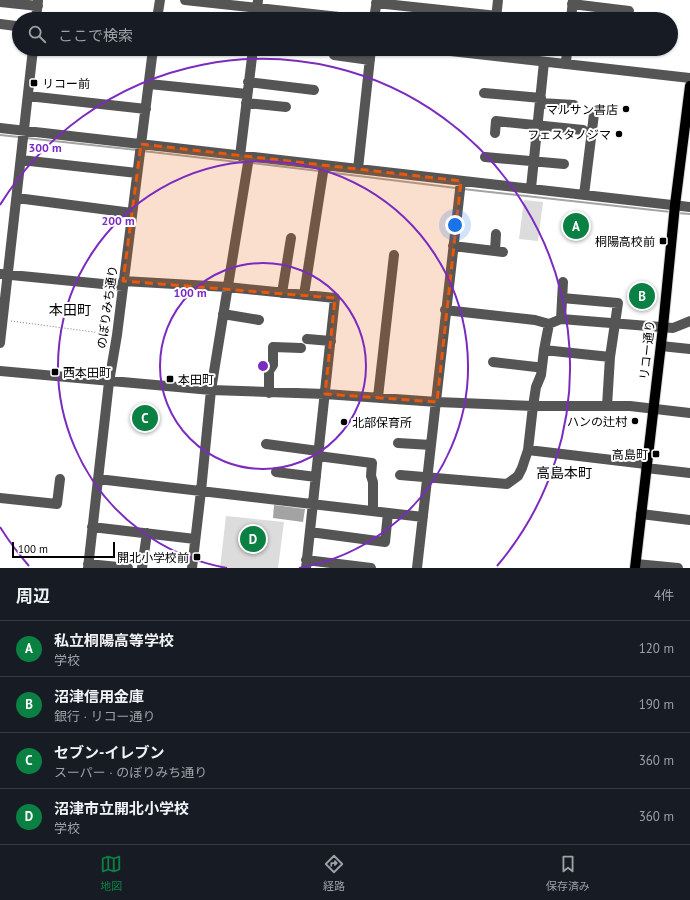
<!DOCTYPE html>
<html lang="ja">
<meta charset="utf-8">
<style>
:root{--surface:#171b24;--page:#242831;--text:#f1f3f6;--muted:#9ea1a6;--line:#363941;--accent:#0b8043}
body{margin:0;font-family:"PT Sans","Noto Sans JP",sans-serif;background:var(--page);color:var(--text)}
.scale{position:absolute;left:12px;bottom:10px;width:103px;box-sizing:border-box;padding-left:4px;border:2px solid #000;border-top:0;font-size:11px;line-height:14px;white-space:nowrap;color:#000;-webkit-text-stroke:3px #fff;paint-order:stroke}
.you{position:absolute;left:455px;top:225px;width:14px;height:14px;margin:-10px;border:3px solid #fff;border-radius:50%;background:#1a73e8;box-shadow:0 0 0 6px #1a73e833}
.badge{display:grid;place-items:center;width:26px;height:26px;border-radius:50%;background:var(--accent);color:#fff;font-size:13px;font-weight:700}
.pin{position:absolute;translate:-50% -50%;border:2px solid #fff;box-shadow:0 1px 4px #0006}
.list{margin:0;padding:0;list-style:none}
h2{display:flex;justify-content:space-between;align-items:center;height:52px;margin:0;padding:0 16px;font-size:17px}
h2 small{font-size:13px;font-weight:400;color:var(--muted)}
.list li{display:grid;grid-template-columns:26px 1fr auto;gap:12px;align-items:center;box-sizing:border-box;height:56px;padding:0 16px;border-top:1px solid var(--line)}
.list b{display:block;font-size:15px;white-space:nowrap}
.list p{margin:0;font-size:13px;white-space:nowrap;color:var(--muted)}
.list em{font-size:13px;font-style:normal;color:var(--muted)}
.icon{flex:none;width:22px;height:22px;fill:none;stroke:currentColor;stroke-width:2;stroke-linecap:round;stroke-linejoin:round}
.map{position:relative;flex:none;width:690px;height:568px;overflow:hidden}
.search{position:absolute;background:var(--surface);box-shadow:0 1px 3px #0004;left:12px;right:12px;top:12px;height:44px;display:flex;align-items:center;gap:10px;box-sizing:border-box;padding:0 14px;border-radius:22px;color:var(--muted);font-size:15px}
.sheet{height:276px;background:var(--surface)}
nav{display:flex;justify-content:space-around;align-items:center;box-sizing:border-box;height:56px;border-top:1px solid var(--line);background:var(--surface);font-size:11px;color:var(--muted)}
nav a{display:grid;justify-items:center;gap:2px}
nav .on{color:var(--accent)}
.map>svg:first-child{display:block}
</style>
<div class="map">
<svg width="690" height="568" viewBox="0 0 690 568">
<rect width="100%" height="100%" fill="#fff"/>
<path fill="#dcdcdc" d="M524,200L543,202L538,241L519,239Z
M226,516L284,522L278,568H220Z"/>
<path fill="#a3a3a3" d="M274,505L305,509L303,522L273,518Z"/>
<g fill="none" stroke-linecap="round" stroke-linejoin="round">
<path stroke="#a3a3a3" stroke-width="2" d="M0,135L19,137
M26,138L137,150
M143,151L246,163
M252,163L319,171
M326,172L456,188
M463,189L671,212
M677,213L690,214"/>
<g stroke="#dbdbdb" stroke-width="12">
<path id="major" d="M635,568L663,327L675,205L690,86"/>
</g>
<path stroke="#777" stroke-width="1" stroke-dasharray="1 2" stroke-linecap="butt" d="M11,321L109,334"/>
<path stroke="#555" stroke-width="10" d="M185,0L357,19
M0,2L38,6
M376,3L526,19
M572,4L629,11
M36,19L38,1
M157,19L160,0
M256,19L258,0
M374,19L377,0
M496,19L498,0
M571,19L573,0
M0,24L16,26
M433,49L690,78
M334,55L370,60
M566,64L567,49
M248,82L314,90
M149,84L247,94
M484,93L541,98
M28,96L146,109
M246,103L286,107
M540,103L574,105
M0,128L690,207
M495,133L496,121L583,130
M240,156L253,49
M485,157L564,164
M21,160L137,173
M358,169L371,49
M531,188L544,62
M584,195L594,114
M17,198L132,213
M453,246L503,252
M495,251L496,234
M1,274L123,286
M123,281L227,287L335,298L306,568
M282,293L291,238
M304,295L324,166
M562,298L618,303L610,357
M445,310L535,320L549,324L561,319L673,328L690,321
M223,314L259,320
M561,319L563,282
M307,339L331,341
M0,343L33,49
M661,346L690,349
M544,350L610,357L607,406
M493,362L536,367
M0,371L211,390L325,394L437,402L533,406H630L690,413
M269,393V371L273,365V347L301,348
M378,397L394,255
M398,443L431,445
M266,444L318,451
M528,450L646,464
M318,456L372,463L371,476L373,482V511
M646,468L690,473
M276,472L316,477
M400,475L507,484L518,476L522,468L528,450L533,406L536,387L541,375L544,350L549,324
M98,479L423,517
M0,498L57,504L60,479
M641,514L690,520
M92,527L195,539
M310,532L385,542L388,513
M306,560L371,568
M88,564L128,568
M636,564L678,568
M88,568L109,382L117,335L153,49
M142,568L147,533
M192,568L201,491L211,390L249,157
M417,568L461,181"/>
<use href="#major" stroke="#000" stroke-width="10"/>
</g>
<path fill="#e8590c" fill-opacity="0.2" stroke="#e8590c" stroke-width="3" stroke-dasharray="8 5" stroke-linejoin="round" d="M141,144L461,181L437,402L325,394L335,298L123,281Z"/>
<g fill="none" stroke="#7b2cbf" stroke-width="2">
<circle cx="263" cy="366" r="103"/>
<path d="M227 568A205 205 0 1 1 299 568"/>
<path d="M29 566A308 308 0 0 1 0 527M0 205A308 308 0 1 1 497 566"/>
</g>
<g fill="#000" stroke="#fff" stroke-width="1.5">
<rect x="30" y="79" width="8" height="8" rx="2"/>
<circle cx="626" cy="109" r="4"/>
<circle cx="619" cy="134" r="4"/>
<rect x="659" y="237" width="8" height="8" rx="2"/>
<rect x="51" y="368" width="8" height="8" rx="2"/>
<rect x="166" y="375" width="8" height="8" rx="2"/>
<circle cx="635" cy="421" r="4"/>
<circle cx="344" cy="422" r="4"/>
<rect x="652" y="450" width="8" height="8" rx="2"/>
<rect x="193" y="553" width="8" height="8" rx="2"/>
</g>
<g text-anchor="middle" dominant-baseline="central" stroke-width="4" stroke-linejoin="round" paint-order="stroke">
<g font-size="12" fill="#000" stroke="#fff" text-anchor="end">
<text x="42" y="83" text-anchor="start">リコー前</text>
<text x="618" y="109">マルサン書店</text>
<text x="611" y="134">フェスタノジマ</text>
<text x="655" y="241">桐陽高校前</text>
<text x="63" y="372" text-anchor="start">西本田町</text>
<text x="178" y="379" text-anchor="start">本田町</text>
<text x="627" y="421">ハンの辻村</text>
<text x="352" y="422" text-anchor="start">北部保育所</text>
<text x="648" y="454">高島町</text>
<text x="189" y="557">開北小学校前</text>
</g>
<g font-size="12" fill="#000" stroke="#fff">
<text transform="translate(107 307) rotate(-82)">のぼりみち通り</text>
<text transform="translate(647 350) rotate(-84)">リコー通り</text>
</g>
<g font-size="14" fill="#000" stroke="#fff">
<text x="70" y="310">本田町</text>
<text x="564" y="473">高島本町</text>
</g>
</g>
<circle cx="263" cy="366" r="6" fill="#7b2cbf" stroke="#fff" stroke-width="2"/>
<g font-size="12" text-anchor="middle" font-weight="bold" fill="#7b2cbf" stroke="#fff" stroke-width="4" stroke-linejoin="round" paint-order="stroke">
<text x="45" y="152">300 m</text>
<text x="118" y="225">200 m</text>
<text x="190" y="297">100 m</text>
</g>
</svg>
<div class="scale">100 m</div>
<div class="you"></div>
<div class="pin badge" style="left:576px;top:226px">A</div>
<div class="pin badge" style="left:642px;top:296px">B</div>
<div class="pin badge" style="left:145px;top:418px">C</div>
<div class="pin badge" style="left:253px;top:539px">D</div>
<div class="search"><svg class="icon" aria-label="search" viewBox="0 0 24 24"><circle cx="10" cy="10" r="6"/><path d="M15 15l6 6"/></svg>ここで検索</div>
</div>
<section class="sheet">
<h2>周辺<small>4件</small></h2>
<ul class="list">
<li><span class="badge">A</span><div><b>私立桐陽高等学校</b><p>学校</p></div><em>120 m</em></li>
<li><span class="badge">B</span><div><b>沼津信用金庫</b><p>銀行 · リコー通り</p></div><em>190 m</em></li>
<li><span class="badge">C</span><div><b>セブン-イレブン</b><p>スーパー · のぼりみち通り</p></div><em>360 m</em></li>
<li><span class="badge">D</span><div><b>沼津市立開北小学校</b><p>学校</p></div><em>360 m</em></li>
</ul>
</section>
<nav>
<a class="on"><svg class="icon" aria-label="map" viewBox="0 0 24 24"><path d="M3 6l6-2 6 2 6-2v14l-6 2-6-2-6 2zM9 4v14M15 6v14"/></svg>地図</a>
<a><svg class="icon" aria-label="directions" viewBox="0 0 24 24"><path d="M12 3l9 9-9 9-9-9zM9 14v-3h6M13 9l2 2-2 2"/></svg>経路</a>
<a><svg class="icon" aria-label="saved" viewBox="0 0 24 24"><path d="M7 4h10v16l-5-4-5 4z"/></svg>保存済み</a>
</nav>
